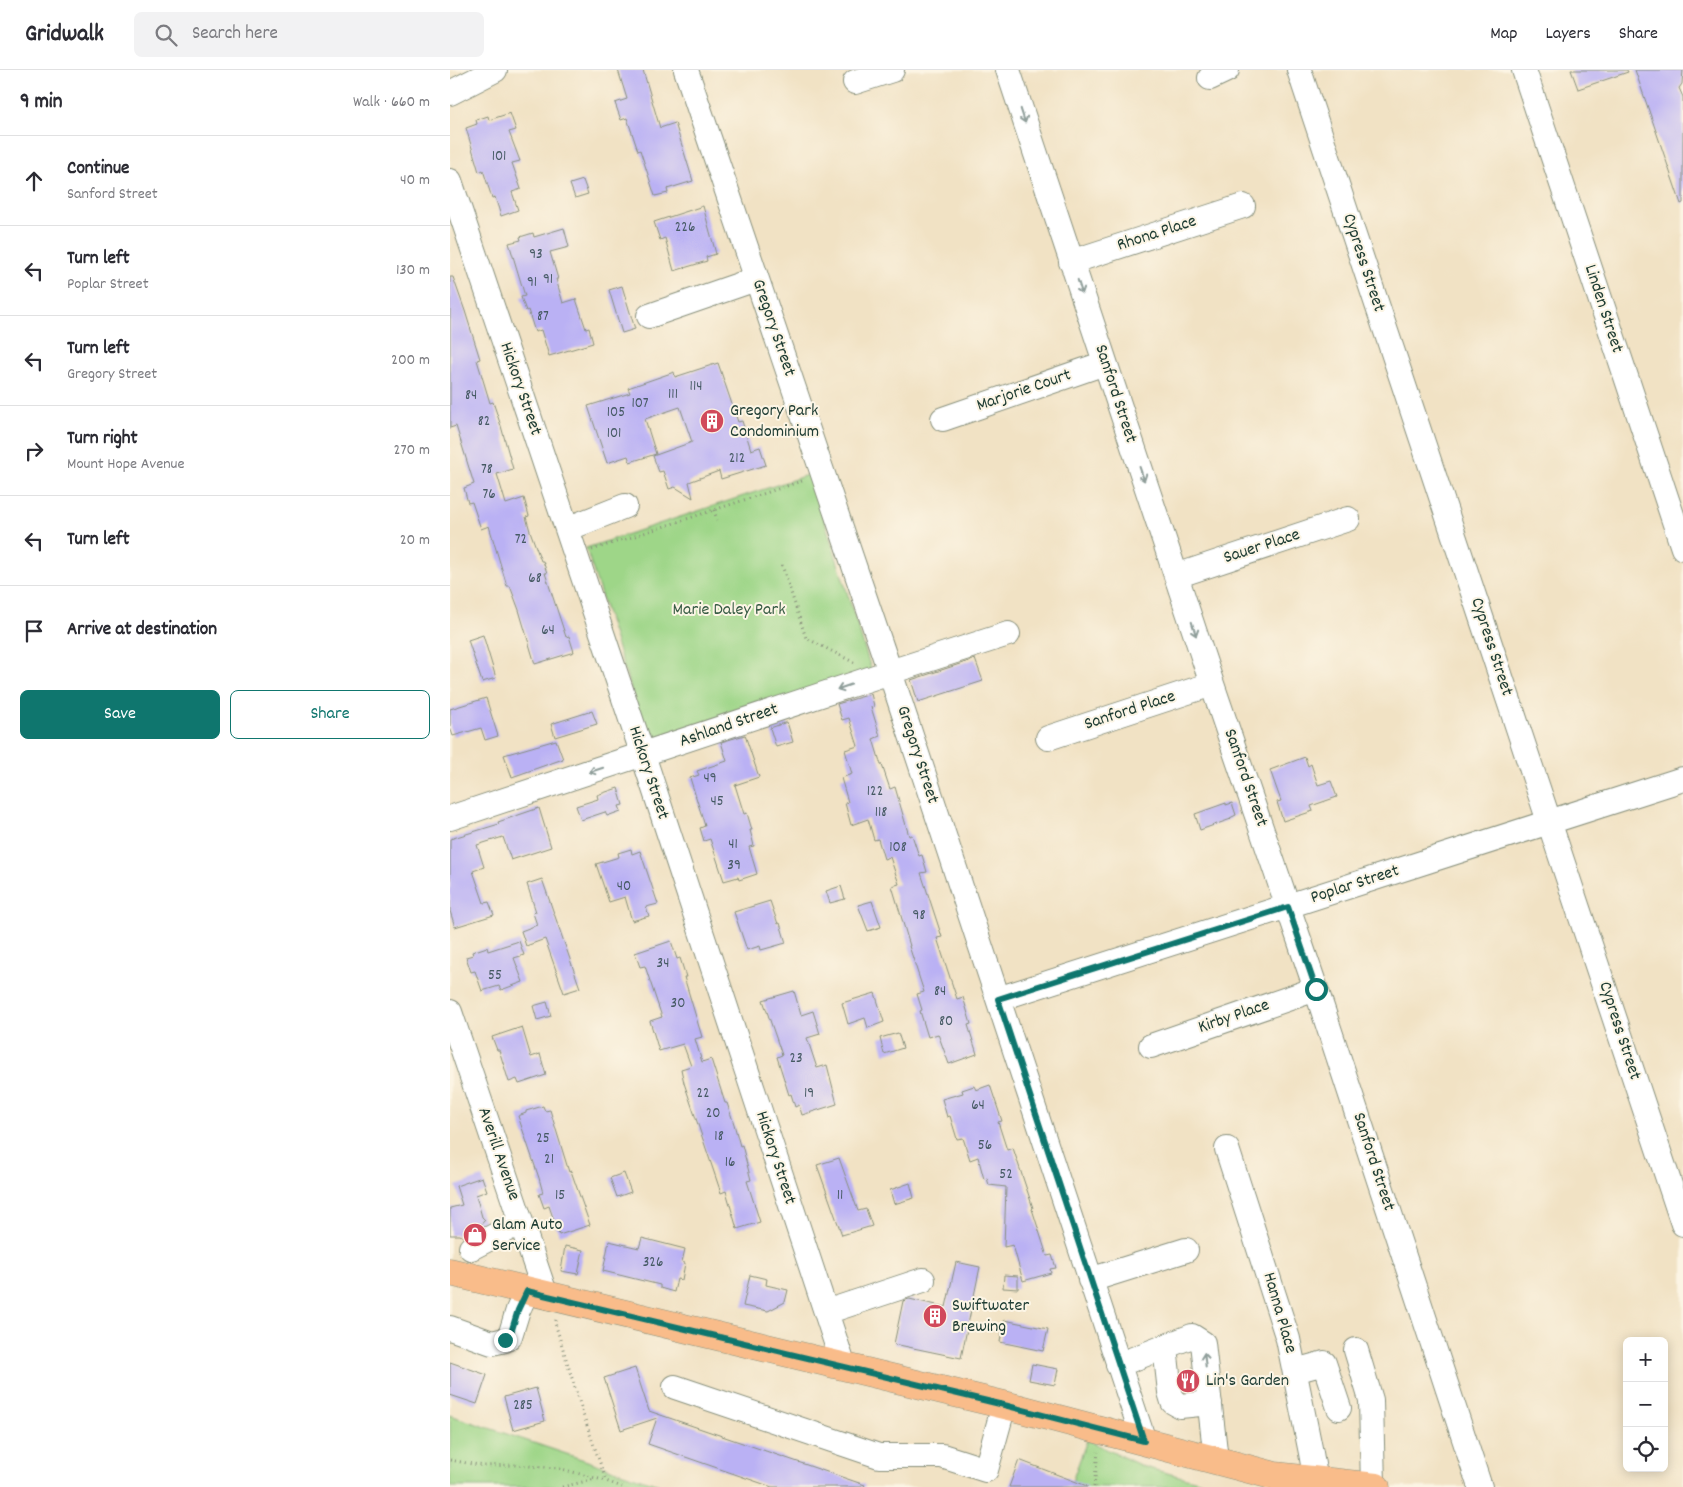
<!DOCTYPE html>
<meta charset="utf-8">
<style>
:root{--surface:#fff;--page:#f2f2f3;--text:#2b2b33;--muted:#7c7c81;--line:#e1e1e2;--accent:#0f766e}
body{margin:0;font-family:Dekko,sans-serif;background:var(--page);color:var(--text)}
.controls{position:absolute;right:15px;bottom:15px;display:grid;overflow:hidden;border-radius:8px;box-shadow:0 2px 12px #0003}
.controls button{width:45px;height:45px;display:grid;place-items:center;padding:0;border:0;border-bottom:1px solid var(--line);background:var(--surface);color:var(--text);font:25px sans-serif}
.stop{position:absolute;width:15px;height:15px;margin:-11px;border:4px solid #0f766e;border-radius:50%;background:#fff}
.stop.end{background:#0f766e;border-color:#fff;box-shadow:0 1px 5px #0008}
.list{margin:0;padding:0;list-style:none}
h2{display:flex;justify-content:space-between;align-items:center;height:65px;margin:0;padding:0 20px;font-size:21px}
h2 small{font-size:16px;font-weight:400;color:var(--muted)}
.list li{display:grid;grid-template-columns:32px 1fr auto;gap:15px;align-items:center;box-sizing:border-box;height:90px;padding:0 20px;border-top:1px solid var(--line)}
.list b{display:block;font-size:19px;white-space:nowrap}
.list p{margin:0;font-size:16px;white-space:nowrap;color:var(--muted)}
.list em{font-size:16px;font-style:normal;color:var(--muted)}
.actions{display:flex;gap:10px;padding:15px 20px}
.actions a{flex:1;padding:11px 0;border:1px solid var(--accent);border-radius:8px;text-align:center;font-size:18px;color:var(--accent)}
.actions .main{background:var(--accent);color:#fff}
.icon{flex:none;width:28px;height:28px;fill:none;stroke:currentColor;stroke-width:2;stroke-linecap:round;stroke-linejoin:round}
.map{position:relative;flex:none;width:1233px;height:1417px;overflow:hidden}
header{display:flex;align-items:center;gap:30px;box-sizing:border-box;height:70px;padding:0 25px;background:var(--surface);border-bottom:1px solid var(--line)}
header strong{font-size:24px}
nav{display:flex;gap:28px;margin-inline-start:auto;font-size:18px}
.search{width:350px;height:45px;background:var(--page);display:flex;align-items:center;gap:12px;box-sizing:border-box;padding:0 18px;border-radius:8px;color:var(--muted);font-size:19px}
main{display:flex}
aside{flex:1;background:var(--surface)}
.map>svg:first-child{display:block}
</style>
<header>
<strong>Gridwalk</strong>
<div class="search"><svg class="icon" aria-label="search" viewBox="0 0 24 24"><circle cx="10" cy="10" r="6"/><path d="M15 15l6 6"/></svg>Search here</div>
<nav><a>Map</a><a>Layers</a><a>Share</a></nav>
</header>
<main>
<aside>
<h2>9 min<small>Walk · 660 m</small></h2>
<ul class="list">
<li><svg class="icon" aria-label="ahead" viewBox="0 0 24 24"><path d="M12 20V5M6 11l6-6 6 6"/></svg><div><b>Continue</b><p>Sanford Street</p></div><em>40 m</em></li>
<li><svg class="icon" aria-label="left" viewBox="0 0 24 24"><path d="M17 20v-9H6M10 6l-5 5 5 5"/></svg><div><b>Turn left</b><p>Poplar Street</p></div><em>130 m</em></li>
<li><svg class="icon" aria-label="left" viewBox="0 0 24 24"><path d="M17 20v-9H6M10 6l-5 5 5 5"/></svg><div><b>Turn left</b><p>Gregory Street</p></div><em>200 m</em></li>
<li><svg class="icon" aria-label="right" viewBox="0 0 24 24"><path d="M7 20v-9h11M14 6l5 5-5 5"/></svg><div><b>Turn right</b><p>Mount Hope Avenue</p></div><em>270 m</em></li>
<li><svg class="icon" aria-label="left" viewBox="0 0 24 24"><path d="M17 20v-9H6M10 6l-5 5 5 5"/></svg><div><b>Turn left</b></div><em>20 m</em></li>
<li><svg class="icon" aria-label="arrive" viewBox="0 0 24 24"><path d="M6 21V4h12l-3 4 3 4H6"/></svg><div><b>Arrive at destination</b></div></li>
</ul>
<div class="actions"><a class="main">Save</a><a>Share</a></div>
</aside>
<div class="map">
<svg width="1233" height="1417" viewBox="0 0 1233 1417">
<rect width="100%" height="100%" fill="#fcf5e5"/>
<filter id="ink" filterUnits="userSpaceOnUse"><feTurbulence type="fractalNoise" baseFrequency=".02" numOctaves="2"/><feDisplacementMap in="SourceGraphic" scale="10" xChannelSelector="R" yChannelSelector="G"/><feConvolveMatrix kernelMatrix="1 2 1 2 8 2 1 2 1" color-interpolation-filters="sRGB"/></filter>
<filter id="wash" filterUnits="userSpaceOnUse"><feTurbulence type="fractalNoise" baseFrequency=".0096" numOctaves="4" result="noise"/><feDisplacementMap in="SourceGraphic" scale="20" xChannelSelector="R" yChannelSelector="G"/><feGaussianBlur stdDeviation="1.12" result="paint"/><feColorMatrix in="noise" values="0 0 0 0 0 0 0 0 0 0 0 0 0 0 0 0 0 1.4 0 .05"/><feComposite in="paint" operator="in"/></filter>
<g filter="url(#wash)">
<rect width="100%" height="100%" fill="#f1e2c4"/>
<path fill="#9ed688" stroke="#5e8a5e" d="M360,404L422,602L199,676L136,478Z
M0,1345L215,1417H0Z
M637,1370L694,1397L771,1417H620Z"/>
<g id="blocks">
<path fill="#bab1f4" d="M168,0H193L210,58L225,53L243,111L217,119L218,123L205,126L190,80L188,81L177,48L171,50L165,33L177,29Z
M1121,0H1177L1178,2L1128,19Z
M1185,0H1233L1232,14L1229,18L1233,27V133L1231,134Z
M60,43L66,60L59,62L70,91L62,93L71,119L62,122L68,140L51,146L45,127L42,128L33,100L29,102L16,58L27,54L26,50L38,46L39,50Z
M133,110L138,124L125,128L120,114Z
M253,136L266,184L256,187L257,191L224,201L215,168L210,170L204,152Z
M114,158L119,177L100,182L108,209H106L113,233L126,229L136,259L139,258L143,273L99,286L91,260L85,262L78,240L76,241L71,227L75,226L59,173L71,170L70,167L83,163L84,167Z
M0,207H3L15,241L30,289L27,290L40,333L43,332L51,356L63,399L47,404L56,434L74,428L79,446L76,447L80,461L91,491H93L97,503H95L116,567L119,566L124,582L85,594L69,540L60,516H57L39,456L31,459L22,432L18,433L14,418L24,414L6,356L0,358Z
M172,216L185,259L172,263L159,220Z
M268,293L288,352L292,351L301,380L310,377L316,395L271,409L269,401L239,412L243,428L225,417L219,419L213,401L209,402L203,386L242,372L230,337L195,349L206,384L180,392L178,386L157,393L138,336L180,323L178,318L224,302L225,307Z
M33,565L46,608L32,612L18,570Z
M525,589L533,611L468,632L461,610Z
M421,624L424,636L421,637L430,666L423,669L431,695H432L440,719L445,717L459,766L462,765L469,786L472,785L477,802L471,803L492,867L487,868L507,929L513,927L521,954L518,955L527,984L499,994L488,964L478,967L470,941L472,940L467,924L474,922L459,876H460L442,816L449,814L440,787L434,789L428,769L424,770L418,749L401,755L395,733L398,732L391,708L402,704L395,680L408,676L399,648L392,650L387,634Z
M36,628L48,666L35,670L31,658L3,666L0,657V639Z
M142,641L147,654L105,667L101,654Z
M337,652L343,672L326,677L320,658Z
M295,665L309,707L285,715L294,744L297,743L302,760H300L304,776L299,777L307,804L289,810L288,807L274,811L260,769L254,771L250,758L255,756L240,708L249,705L247,701L277,691L271,672Z
M106,670L113,689L62,707L54,685Z
M855,687L858,696L861,694L868,715L881,711L887,727L861,736L863,741L833,751L827,732L831,731L820,700Z
M168,718L173,735L169,736L171,741L157,746L155,742L131,750L126,736L148,729L147,725Z
M776,733V735L782,733L786,745L780,748L781,749L750,760L745,744Z
M89,738L101,777L61,790L53,767L27,775L34,797L23,801L34,833L39,832L44,845L5,857L0,841V769L49,754L48,752Z
M181,779L182,784L190,781L208,834L196,837L199,846L182,851L175,827L159,832L146,794L169,787L168,783Z
M92,809L130,918L114,923L95,869L76,876L71,861L87,855L83,843L86,842L77,814Z
M391,816L395,829L380,833L376,821Z
M320,831L328,854L330,853L336,873L311,880L310,876L297,880L284,842Z
M422,831L431,857L418,861L408,835Z
M69,871L74,885L64,888L73,912L51,920L49,916L32,921L25,901L21,902L16,887L23,885L22,882L37,877L38,881Z
M221,871L227,889L230,888L236,907H234L252,967L245,969L252,992L261,989L275,1033H277L284,1054L290,1076L292,1075L301,1110L297,1111L310,1152L287,1159L276,1121L271,1123L234,1013L231,999L241,996L233,974L209,981L200,951L212,947L195,896L190,897L185,883Z
M344,921L351,945L363,941L370,964L357,968L367,998L377,995L387,1034L352,1045L349,1035L345,1037L341,1024L339,1025L327,987L332,985L313,930Z
M425,923L434,952L418,958L415,948L398,954L392,933Z
M97,932L101,946L87,950L83,936Z
M72,957L81,987L90,984L96,1005L69,1014L67,1009L59,1012L49,980H47L42,967Z
M448,963L453,978L434,984L430,968Z
M540,1015L552,1051L548,1052L557,1080L563,1078L583,1138L582,1139L597,1186L602,1185L606,1198L600,1199L601,1203L573,1211L563,1175L554,1177L556,1117L539,1115L537,1108L534,1109L528,1087L520,1090L513,1068L507,1069L500,1046L497,1047L492,1029L513,1023L512,1020L524,1016L526,1020Z
M93,1036L95,1041L100,1040L119,1102L121,1101L140,1155L109,1165L99,1136L94,1138L89,1124L93,1123L89,1108L68,1046L76,1043V1041Z
M389,1088L408,1141L416,1139L422,1156L392,1165L367,1095Z
M174,1103L181,1122L167,1127L160,1108Z
M32,1107L37,1121L26,1125L32,1147L35,1150L26,1160L13,1167L10,1165H0V1138L12,1135L6,1116Z
M460,1113L464,1128L444,1134L440,1120Z
M192,1168L235,1179L232,1192L235,1193L232,1210L227,1209L224,1222L210,1218V1215L153,1201L159,1171L189,1178Z
M115,1176L133,1180L128,1204L111,1201Z
M506,1192L530,1197L511,1288L444,1274L453,1231L459,1229L496,1237Z
M300,1205L317,1209L316,1215L338,1220L335,1232L318,1241L293,1236Z
M554,1205L568,1206V1219L553,1218Z
M554,1250L598,1259L593,1281L550,1272Z
M0,1292L37,1305L27,1334L0,1325Z
M582,1294L608,1299L605,1315L579,1310Z
M185,1298L199,1341L415,1415L414,1417H322L198,1374L207,1348L171,1360L154,1308Z
M86,1318L95,1351L63,1360L54,1327Z
M569,1390L637,1416V1417H559Z"/>
</g>
</g>
<g filter="url(#ink)">
<use href="#blocks" fill-opacity="0" stroke="#88907c" stroke-width="1"/>
<g fill="none" stroke-linecap="round" stroke-linejoin="round">
<g stroke="#88907c" stroke-width="26">
<path id="minor" d="M236,0L440,602L694,1371
M558,0L762,614L866,919L1030,1417
M849,0L1233,1154
M1074,0L1233,478
M760,8L777,0
M405,12L442,0
M0,23L45,0
M0,111L193,685L394,1297
M621,192L793,136
M199,246L306,209
M493,349L655,293
M117,459L175,436
M726,506L898,449
M598,668L762,614
M0,748L440,602L558,564
M548,929L1233,709
M0,942L96,1226
M701,976L866,919
M777,1079L838,1269L861,1383L866,1412
M21,1178L71,1152
M640,1210L736,1180
M376,1242L473,1210
M0,1258L42,1273L55,1270L60,1266L68,1240L77,1221
M715,1277L720,1322L723,1332L730,1336L760,1333
M906,1280L921,1330L923,1417
M668,1295L742,1266L753,1273L766,1390
M845,1301L874,1293L889,1338
M225,1317L429,1386H492L536,1400L554,1335"/>
</g>
<g stroke="#88907c" stroke-width="29">
<path id="major" d="M0,1202L567,1338L825,1406L926,1417"/>
</g>
<path stroke="#88907c" stroke-width="3" stroke-dasharray="1 4" stroke-linecap="butt" d="M264,440L267,450
M142,480L355,410
M332,495L356,568L405,593
M106,1250L105,1253L134,1347L156,1410
M0,1390L34,1396L64,1395L108,1398L156,1411L172,1417
M112,1417L145,1409
M644,1417L648,1382"/>
<use href="#minor" stroke="#fff" stroke-width="24"/>
<use href="#major" stroke="#f9bc8a" stroke-width="28"/>
</g>
<defs><path id="oneway-shaft" d="M-6 0H5M1.5-3L5.5 0L1.5 3" fill="none" stroke-width="1.6" stroke-linecap="round" stroke-linejoin="round" transform="scale(1.25)"/></defs>
<g stroke="#8f9e9a">
<use href="#oneway-shaft" transform="translate(573 46) rotate(72)"/>
<use href="#oneway-shaft" transform="translate(630 217) rotate(72)"/>
<use href="#oneway-shaft" transform="translate(692 404) rotate(71)"/>
<use href="#oneway-shaft" transform="translate(744 559) rotate(72)"/>
<use href="#oneway-shaft" transform="translate(394 617) rotate(161)"/>
<use href="#oneway-shaft" transform="translate(146 700) rotate(162)"/>
<use href="#oneway-shaft" transform="translate(755 1290) rotate(-96)"/>
</g>
</g>
<g fill="none" stroke-linecap="round" stroke-linejoin="round" filter="url(#ink)">
<path stroke="#0f766e" stroke-width="6" d="M55,1270L60,1266L68,1240L77,1221L554,1335L694,1371L548,929L838,837L866,919"/>
</g>
<defs>
<g id="building-disc" transform="scale(1.25)"><circle r="9.5" fill="#d1495b" stroke="#fcf5e5"/><path d="M-4-6H4V6H1V3H-1V6H-4ZM-2.5-4.3h1.7v1.8h-1.7ZM.8-4.3h1.7v1.8H.8ZM-2.5-1h1.7V.8h-1.7ZM.8-1h1.7V.8H.8Z" fill="#fff"/></g>
<g id="shop-disc" transform="scale(1.25)"><circle r="9.5" fill="#d1495b" stroke="#fcf5e5"/><path d="M-5-2.5h2.3a2.7 3.5 0 0 1 5.4 0H5L5.5 6h-11ZM-1.5-2.5h3a1.5 2.3 0 0 0-3 0Z" fill="#fff"/></g>
<g id="restaurant-disc" transform="scale(1.25)"><circle r="9.5" fill="#d1495b" stroke="#fcf5e5"/><path d="M-5-6h1v4h1v-4h1v4h1v-4h1v5L-1.5 .5V6h-2V.5L-5-1ZM5-6V6H3V1.5H1.5Q1.5-4 5-6Z" fill="#fff"/></g>
</defs>
<g fill-rule="evenodd">
<use href="#building-disc" x="262" y="351"/>
<use href="#shop-disc" x="25" y="1165"/>
<use href="#building-disc" x="485" y="1246"/>
<use href="#restaurant-disc" x="738" y="1311"/>
</g>
<g text-anchor="middle" dominant-baseline="central" stroke-width="4" stroke-linejoin="round" paint-order="stroke">
<g font-size="15" fill="#465a64">
<text x="49" y="87">101</text>
<text x="235" y="158">226</text>
<text x="86" y="185">93</text>
<text x="98" y="210">91</text>
<text x="82" y="213">91</text>
<text x="93" y="247">87</text>
<text x="246" y="317">114</text>
<text x="223" y="325">111</text>
<text x="21" y="326">84</text>
<text x="190" y="334">107</text>
<text x="166" y="343">105</text>
<text x="34" y="352">82</text>
<text x="164" y="364">101</text>
<text x="287" y="389">212</text>
<text x="37" y="400">78</text>
<text x="39" y="425">76</text>
<text x="71" y="470">72</text>
<text x="85" y="509">68</text>
<text x="98" y="561">64</text>
<text x="260" y="709">49</text>
<text x="425" y="722">122</text>
<text x="267" y="732">45</text>
<text x="431" y="743">118</text>
<text x="283" y="775">41</text>
<text x="448" y="778">108</text>
<text x="284" y="796">39</text>
<text x="174" y="817">40</text>
<text x="469" y="846">98</text>
<text x="213" y="894">34</text>
<text x="45" y="906">55</text>
<text x="490" y="922">84</text>
<text x="228" y="934">30</text>
<text x="496" y="952">80</text>
<text x="346" y="989">23</text>
<text x="253" y="1024">22</text>
<text x="359" y="1024">19</text>
<text x="528" y="1036">64</text>
<text x="263" y="1044">20</text>
<text x="269" y="1067">18</text>
<text x="93" y="1069">25</text>
<text x="535" y="1076">56</text>
<text x="99" y="1090">21</text>
<text x="280" y="1093">16</text>
<text x="556" y="1105">52</text>
<text x="110" y="1126">15</text>
<text x="390" y="1126">11</text>
<text x="203" y="1193">326</text>
<text x="73" y="1336">285</text>
</g>
<g font-size="18" fill="#1f3d34" stroke="#fcf5e5">
<text transform="translate(707 164) rotate(-18)">Rhona Place</text>
<text transform="translate(913 193) rotate(72)">Cypress Street</text>
<text transform="translate(1153 239) rotate(72)">Linden Street</text>
<text transform="translate(323 258) rotate(71)">Gregory Street</text>
<text transform="translate(70 319) rotate(71)">Hickory Street</text>
<text transform="translate(574 321) rotate(-19)">Marjorie Court</text>
<text transform="translate(665 324) rotate(72)">Sanford Street</text>
<text transform="translate(812 477) rotate(-18)">Sauer Place</text>
<text transform="translate(1041 577) rotate(72)">Cypress Street</text>
<text transform="translate(680 641) rotate(-18)">Sanford Place</text>
<text transform="translate(279 656) rotate(-19)">Ashland Street</text>
<text transform="translate(467 685) rotate(72)">Gregory Street</text>
<text transform="translate(198 703) rotate(72)">Hickory Street</text>
<text transform="translate(795 708) rotate(71)">Sanford Street</text>
<text transform="translate(905 815) rotate(-18)">Poplar Street</text>
<text transform="translate(784 947) rotate(-19)">Kirby Place</text>
<text transform="translate(1169 961) rotate(72)">Cypress Street</text>
<text transform="translate(48 1084) rotate(71)">Averill Avenue</text>
<text transform="translate(325 1088) rotate(72)">Hickory Street</text>
<text transform="translate(923 1092) rotate(72)">Sanford Street</text>
<text transform="translate(829 1243) rotate(74)">Hanna Place</text>
</g>
<g font-size="18" fill="#1f3d34" stroke="#fcf5e5" text-anchor="start">
<text x="280" y="341">Gregory Park<tspan x="280" dy="21">Condominium</tspan></text>
<text x="42" y="1155">Glam Auto<tspan x="42" dy="21">Service</tspan></text>
<text x="502" y="1236">Swiftwater<tspan x="502" dy="21">Brewing</tspan></text>
<text x="756" y="1311">Lin's Garden</text>
</g>
<g font-size="18" fill="#385c45" stroke="#fcf5e5">
<text x="279" y="540">Marie Daley Park</text>
</g>
</g>
</svg>
<div class="controls">
<button>+</button>
<button>−</button>
<button><svg class="icon" aria-label="locate" viewBox="0 0 24 24"><circle cx="12" cy="12" r="6"/><path d="M12 2v4M12 18v4M2 12h4M18 12h4"/></svg></button>
</div>
<div class="stop" style="left:866px;top:919px"></div>
<div class="stop end" style="left:55px;top:1270px"></div>
</div>
</main>
